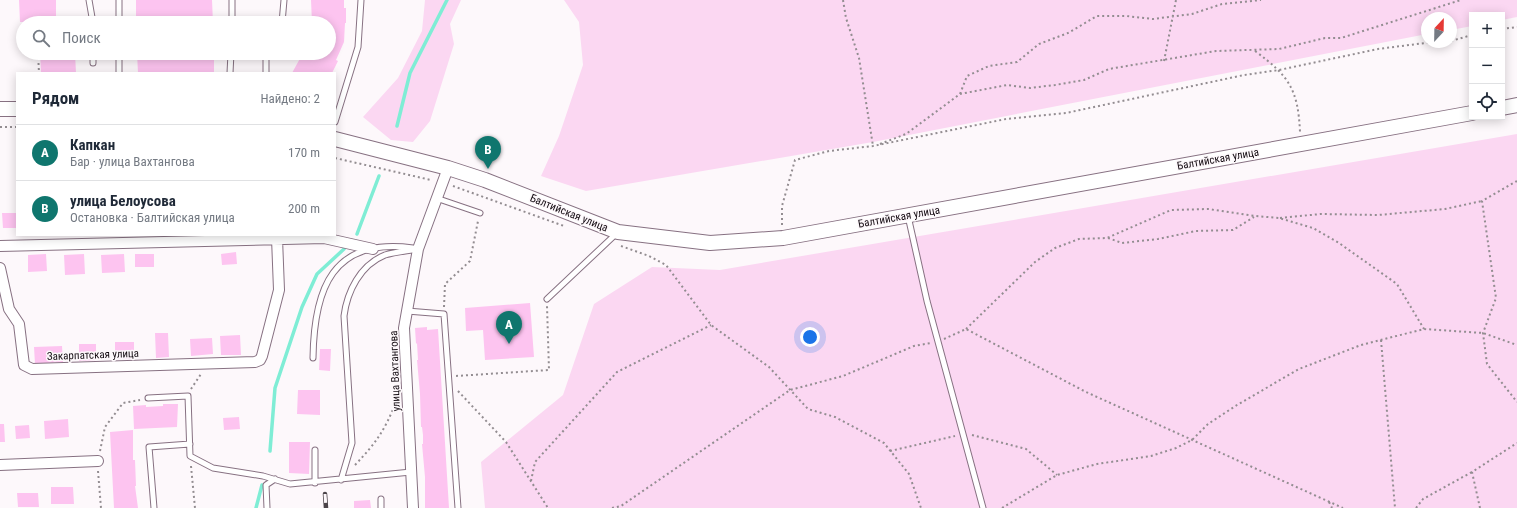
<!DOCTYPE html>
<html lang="ru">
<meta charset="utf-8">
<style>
:root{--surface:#fff;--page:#f6f6f7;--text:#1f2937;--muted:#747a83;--line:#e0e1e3;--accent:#0f766e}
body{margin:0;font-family:"Roboto Condensed",sans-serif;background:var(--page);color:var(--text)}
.controls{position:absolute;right:12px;top:12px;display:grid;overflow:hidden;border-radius:0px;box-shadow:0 2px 10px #0003}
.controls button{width:36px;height:36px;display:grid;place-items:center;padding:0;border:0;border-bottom:1px solid var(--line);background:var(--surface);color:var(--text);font:20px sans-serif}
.compass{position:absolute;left:1421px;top:12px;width:36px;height:36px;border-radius:50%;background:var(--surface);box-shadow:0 2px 10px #0003;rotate:22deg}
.you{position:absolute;left:810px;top:337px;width:14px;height:14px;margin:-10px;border:3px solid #fff;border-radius:50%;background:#1a73e8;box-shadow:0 0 0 6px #1a73e833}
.badge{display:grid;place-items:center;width:26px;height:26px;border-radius:50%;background:var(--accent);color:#fff;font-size:13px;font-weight:700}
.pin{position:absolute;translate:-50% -33px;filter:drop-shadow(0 1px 2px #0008)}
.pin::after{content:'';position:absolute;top:21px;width:14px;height:12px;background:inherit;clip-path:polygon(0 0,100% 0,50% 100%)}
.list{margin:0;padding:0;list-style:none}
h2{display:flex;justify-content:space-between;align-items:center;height:52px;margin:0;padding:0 16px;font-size:17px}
h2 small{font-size:13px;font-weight:400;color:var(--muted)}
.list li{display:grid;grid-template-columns:26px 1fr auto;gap:12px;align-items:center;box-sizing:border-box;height:56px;padding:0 16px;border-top:1px solid var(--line)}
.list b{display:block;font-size:15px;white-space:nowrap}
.list p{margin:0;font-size:13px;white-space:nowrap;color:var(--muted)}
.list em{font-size:13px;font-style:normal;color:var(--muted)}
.icon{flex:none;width:22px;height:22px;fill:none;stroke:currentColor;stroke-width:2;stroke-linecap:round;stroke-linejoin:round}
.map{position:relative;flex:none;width:1517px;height:508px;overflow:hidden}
.search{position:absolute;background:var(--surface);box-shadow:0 2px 10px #0003;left:16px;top:16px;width:320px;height:44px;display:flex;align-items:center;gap:10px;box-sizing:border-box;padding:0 14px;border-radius:22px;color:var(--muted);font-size:15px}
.panel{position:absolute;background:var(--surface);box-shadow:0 2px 10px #0003;left:16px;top:72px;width:320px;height:164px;border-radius:0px}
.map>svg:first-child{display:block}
</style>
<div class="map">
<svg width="1517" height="508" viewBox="0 0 1517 508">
<rect width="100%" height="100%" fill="#fdf8fb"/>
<path fill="#fbd7f2" d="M425,0H461L450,24L454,44L430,121L413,142L391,140L363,117L398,78L422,31Z
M564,0H1517V17L1502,20V15H1472V26L1451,30V18H1427V34L873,142L586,191L541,176L559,136L583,65L579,22Z
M1517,134V508H485L481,462L563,395L594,304L652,267L720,270Z"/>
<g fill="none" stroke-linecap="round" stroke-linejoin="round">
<path stroke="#7fedd5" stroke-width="3.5" d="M397,126L410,73L447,0
M357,234L379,176
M270,451L275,388L302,307L317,274L344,249
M256,508L262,485"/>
</g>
<path fill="#fdc4f0" d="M19,0H56V21H74V23L20,22Z
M136,0H212L213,23H136Z
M311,0H344V8H346V23H345L344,42L336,60L338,61L332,73H292L303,53H329V23H312Z
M40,53H75L76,73H41Z
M137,53H214V73H138Z
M2,213H17V228H3Z
M236,252L237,264L222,265L221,254Z
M46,254L47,271L28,272V255Z
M84,254L85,274L65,275L64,255Z
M124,254L125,272L102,273L101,255Z
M135,254H154V267H135Z
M530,303L534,357L485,360L483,330L466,331L465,308Z
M427,327V330L438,329L449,508H425V477L422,444H423V435L422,427H421L420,394L417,360H418L417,343L416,344L415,328Z
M155,333H168L169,357L156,358Z
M240,335L241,355H221L220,336Z
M212,338L213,354L191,356L190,339Z
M115,342H134V359H115Z
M79,344H96V360L79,361Z
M62,346L63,362L35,364L34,347Z
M320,349H331L330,371L319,370Z
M298,390H320V415L297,414Z
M163,404H178L177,427L134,429L133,406L146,405V407L163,406Z
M239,417L240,429L224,430L223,418Z
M68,419L69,437L45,439L44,421Z
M0,424H4L5,442H0Z
M29,425L30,438L16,439L15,426Z
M133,430V460H135L136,486H135L138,508H114L110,432Z
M289,442H310L309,474L289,473Z
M51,487H73L74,504H51Z
M17,493H38L39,507H18Z
M370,500L371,508H354V501Z"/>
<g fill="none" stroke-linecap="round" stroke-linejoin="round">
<g stroke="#877182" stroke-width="7">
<path id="service" d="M89,0L93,23
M119,23V0
M232,23V0
M282,23L284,0
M93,53V63
M119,53V73
M230,73L231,53
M266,73V59L269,53
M335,122L358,47L361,0
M436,198L480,213
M908,216L927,301L983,508
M547,299L617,233
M407,311L444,314L458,508
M313,358C314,289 332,237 413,248
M148,398L188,396L190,456L213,468L263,476L290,484L411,472
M315,450V483
M341,480L352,443L344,316C347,292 360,265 385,255C395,252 407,251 418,249
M381,499V508
M154,508L149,447L190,444
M267,508L266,485L275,479"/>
</g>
<g stroke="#877182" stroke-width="12">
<path id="minor" d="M0,246L324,238L373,249
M0,268L9,309L19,324L24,365L32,369L255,362L260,360L262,356L279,290L277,238
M0,465L98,461
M413,508L404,328L418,249L448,168"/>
</g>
<g stroke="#877182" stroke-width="16">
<path id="secondary" d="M1502,108L1517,105
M0,109H17
M335,139L448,168L485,180L618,232L710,243L783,238L1472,113"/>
</g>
<path stroke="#938d91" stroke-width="2" stroke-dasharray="2 3" stroke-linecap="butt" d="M843,0L846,18L859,58L873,146
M1502,29L1517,27
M1451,41L1472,35
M1255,51C1289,76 1298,89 1300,132
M38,53L39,73
M1164,61L1176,0
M960,94L967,76L989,66L1017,62L1039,44L1068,33L1097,16H1126L1153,19L1192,14L1222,4L1261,0
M0,127H17
M880,144L906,134L960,94L1007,85L1030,88L1055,85L1084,80L1109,69L1216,51L1279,49L1325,38H1341L1461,0
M335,158L431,180
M1517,181L1482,201L1496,298L1483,333L1487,364L1517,402
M453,186L564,226
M1280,218L1321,214L1378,215L1445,209L1482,201
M782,225V206L795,160L829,151L873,146L1006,119L1066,113L1244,75L1279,70L1378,49L1433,42
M1108,238L1122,243L1158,239L1196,231L1233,230L1254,217
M621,246L649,256L666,265L711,325L769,367L808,409L835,417L884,443L909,474L921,508
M444,307L445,284L470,261L478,221
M966,329L1035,262L1055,248L1079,239L1107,238L1171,210L1208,209L1255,216L1279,218L1313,228L1339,243L1397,284L1424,329
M944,339L966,329L1086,392L1343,508
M1381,340L1395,508
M456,376L549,370L547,306
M191,389L201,374
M458,391L506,442L548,508
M972,435L1026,449L1057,475
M100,451L105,427L123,403L140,400
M890,451L955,436
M355,465C376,443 385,430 396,402
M191,466L195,508
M98,471L101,508
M531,481L535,462L617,372L711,325
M1329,502L1332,508
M612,508L621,506L790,390L843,376L914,346L931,343
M1002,508L1057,475L1097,464L1151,456L1176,448L1192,440L1208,424L1237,405L1299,369L1361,345L1424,329L1483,333L1517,345
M1416,508L1423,499L1472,472
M1480,508L1472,472L1517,443"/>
<use href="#service" stroke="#fff" stroke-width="5"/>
<use href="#minor" stroke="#fff" stroke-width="10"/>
<use href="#secondary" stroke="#fff" stroke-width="14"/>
<g stroke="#4b4449" stroke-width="4.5">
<path id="rail" d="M325,494L326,508"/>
</g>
<use href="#rail" stroke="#fdf8fb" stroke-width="3" stroke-dasharray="9" stroke-linecap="butt"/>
</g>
<g text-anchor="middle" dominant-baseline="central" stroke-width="3" stroke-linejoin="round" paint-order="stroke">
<g font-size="11" fill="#130b11" stroke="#fdf8fb">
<text transform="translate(1218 159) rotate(-10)">Балтийская улица</text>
<text transform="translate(569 213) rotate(22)">Балтийская улица</text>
<text transform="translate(899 217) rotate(-10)">Балтийская улица</text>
<text transform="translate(93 355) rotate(-2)">Закарпатская улица</text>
<text transform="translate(395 371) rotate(-92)">улица Вахтангова</text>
</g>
</g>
</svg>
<div class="controls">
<button>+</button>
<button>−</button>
<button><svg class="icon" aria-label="locate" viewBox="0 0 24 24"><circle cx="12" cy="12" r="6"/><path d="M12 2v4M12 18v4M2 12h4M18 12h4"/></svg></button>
</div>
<svg class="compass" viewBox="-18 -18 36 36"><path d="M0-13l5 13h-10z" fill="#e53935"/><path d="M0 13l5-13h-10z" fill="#747a83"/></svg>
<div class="you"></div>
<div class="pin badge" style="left:509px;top:344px">A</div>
<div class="pin badge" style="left:488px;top:169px">B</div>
<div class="search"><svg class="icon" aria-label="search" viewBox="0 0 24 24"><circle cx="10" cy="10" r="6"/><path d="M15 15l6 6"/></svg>Поиск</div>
<section class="panel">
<h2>Рядом<small>Найдено: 2</small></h2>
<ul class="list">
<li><span class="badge">A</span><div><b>Капкан</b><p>Бар · улица Вахтангова</p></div><em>170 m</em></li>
<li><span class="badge">B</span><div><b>улица Белоусова</b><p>Остановка · Балтийская улица</p></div><em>200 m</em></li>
</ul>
</section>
</div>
